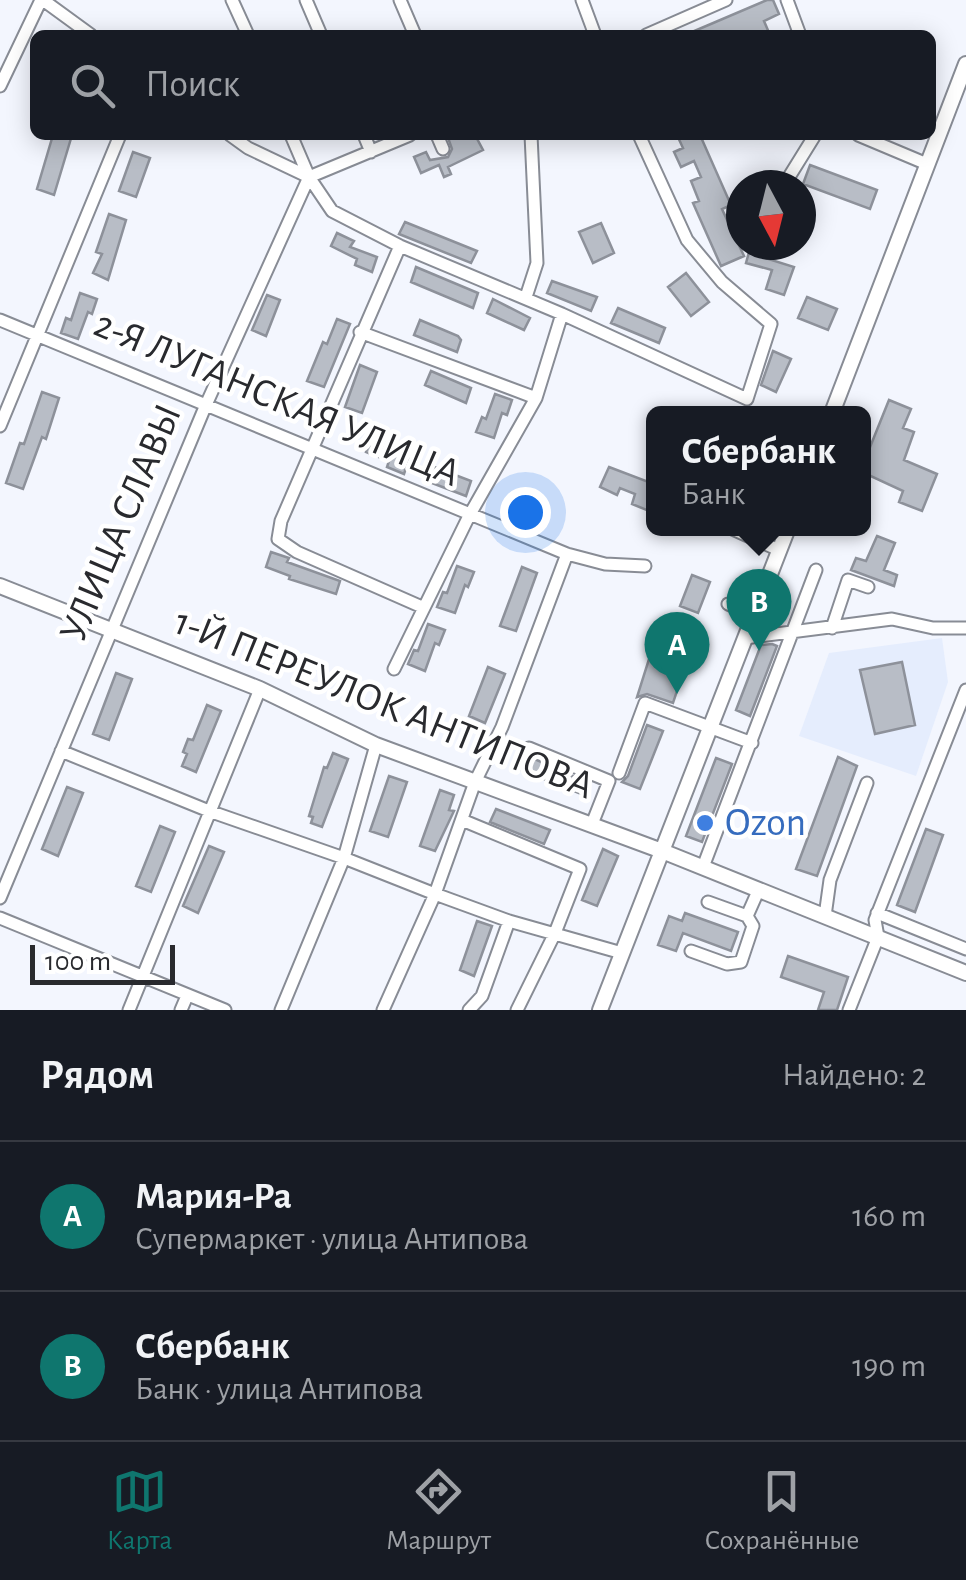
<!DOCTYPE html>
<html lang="ru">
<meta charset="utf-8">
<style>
:root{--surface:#171b24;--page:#20242c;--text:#f1f3f6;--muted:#9ea1a6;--line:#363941;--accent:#0f766e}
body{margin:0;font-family:"Alegreya Sans",sans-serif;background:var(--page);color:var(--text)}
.compass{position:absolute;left:726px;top:170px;width:90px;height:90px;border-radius:50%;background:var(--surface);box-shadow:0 5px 25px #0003;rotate:173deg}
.scale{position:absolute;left:30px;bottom:25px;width:145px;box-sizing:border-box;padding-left:10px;border:5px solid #292a2e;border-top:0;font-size:28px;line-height:35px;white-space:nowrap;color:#292a2e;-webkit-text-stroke:8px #fff;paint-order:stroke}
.you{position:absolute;left:525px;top:512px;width:35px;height:35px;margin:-25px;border:8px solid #fff;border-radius:50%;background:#1a73e8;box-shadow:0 0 0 15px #1a73e833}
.badge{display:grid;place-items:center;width:65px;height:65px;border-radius:50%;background:var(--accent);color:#fff;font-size:32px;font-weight:700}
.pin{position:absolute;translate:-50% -82px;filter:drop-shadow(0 2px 5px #0008)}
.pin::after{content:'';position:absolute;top:52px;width:35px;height:30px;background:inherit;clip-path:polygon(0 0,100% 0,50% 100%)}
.popup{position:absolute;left:646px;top:406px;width:225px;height:130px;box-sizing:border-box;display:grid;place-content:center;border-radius:15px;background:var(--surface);filter:drop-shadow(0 2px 8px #0005);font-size:32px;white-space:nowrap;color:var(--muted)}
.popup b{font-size:38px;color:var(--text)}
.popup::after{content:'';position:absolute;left:50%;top:100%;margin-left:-20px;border:20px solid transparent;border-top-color:var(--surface)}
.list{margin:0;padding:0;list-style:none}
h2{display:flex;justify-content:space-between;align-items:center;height:130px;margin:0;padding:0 40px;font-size:42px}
h2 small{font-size:32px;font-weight:400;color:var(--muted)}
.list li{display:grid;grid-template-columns:65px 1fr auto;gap:30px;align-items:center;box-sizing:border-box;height:150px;padding:0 40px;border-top:2px solid var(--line)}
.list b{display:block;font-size:38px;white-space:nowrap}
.list p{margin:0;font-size:32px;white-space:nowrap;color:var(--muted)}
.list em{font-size:32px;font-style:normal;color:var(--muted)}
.icon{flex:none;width:55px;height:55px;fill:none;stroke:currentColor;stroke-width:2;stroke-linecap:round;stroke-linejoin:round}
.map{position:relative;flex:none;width:966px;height:1010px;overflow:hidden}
.search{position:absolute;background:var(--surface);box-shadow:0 5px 25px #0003;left:30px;right:30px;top:30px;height:110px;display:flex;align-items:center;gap:25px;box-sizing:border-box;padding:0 35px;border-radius:15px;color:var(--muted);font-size:38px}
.sheet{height:430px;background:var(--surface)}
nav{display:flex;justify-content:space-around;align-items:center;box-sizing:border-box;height:140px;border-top:2px solid var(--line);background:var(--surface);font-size:28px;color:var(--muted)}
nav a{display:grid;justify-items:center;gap:5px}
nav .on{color:var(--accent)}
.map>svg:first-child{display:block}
</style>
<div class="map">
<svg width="966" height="1010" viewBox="0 0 966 1010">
<rect width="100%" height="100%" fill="#f3f6fe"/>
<path fill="#e5edfd" d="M942,638L948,682L916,776L799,736L829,653Z"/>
<path fill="#b8bdc6" stroke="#8d919a" stroke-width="2.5" d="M767,0H773L779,14L764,21L770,35H685Z
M53,135H72L54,195L37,189Z
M447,135H475L483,150L448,167L451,174L444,177L439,165L421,173L414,157L426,152L430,160L448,157L452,149Z
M677,135H700L731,205L722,209L744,256L721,266L693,203L699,201L691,181L701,177L694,161L681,167L674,152L683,148Z
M133,152L150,158L136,197L119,191Z
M810,165L877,190L870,209L803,184Z
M109,214L126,220L108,280L93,273L102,254L96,252Z
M405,222L477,251L471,263L399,234Z
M601,223L614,253L593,263L579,232Z
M337,233L354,241L350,247L377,257L372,272L355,265L357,259L331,246Z
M751,245H768L765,258L794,267L784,295L766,289L772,270L746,263Z
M416,267L478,293L473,308L411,282Z
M686,273L709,302L691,316L668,287Z
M552,281L597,297L591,311L547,293Z
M80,293L97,299L92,314L88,312L78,339L61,333L66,318L71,320Z
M267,295L280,300L266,336L252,330Z
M807,297L837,309L828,330L798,318Z
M493,299L530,318L524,330L487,313Z
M618,308L665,328L659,343L611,323Z
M337,319L350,324L324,387L307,381L323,342L327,344Z
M420,320L458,336L461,340L457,352L414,335Z
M773,351L791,359L776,392L761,385Z
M360,365L377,372L362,413L345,407Z
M431,371L471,388L466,403L425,385Z
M42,392L59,398L46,439L42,437L23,489L6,483L20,443L24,444Z
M495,394L512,400L507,415L502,413L494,438L476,432L482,417L486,419Z
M889,400L911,409L903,428L914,432L904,460L937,474L922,511L899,502L903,491L864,473V462Z
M371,437L389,444L386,450L409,459L404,474L387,467L389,461L366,452Z
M429,465L471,481L466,496L424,480Z
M609,467L654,484V513L632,504L635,494L620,488L617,495L600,487Z
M877,536L895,543L884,570L897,575L894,586L851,570L856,558L866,561Z
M271,552L289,558L287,562L340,581L336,594L289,579L290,576L266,567Z
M457,566L474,572L468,587L465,585L455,613L437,607L443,592L447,593Z
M522,567L537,573L516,631L500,626Z
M692,575L710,582L698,613L680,606Z
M428,624L445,630L439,645L435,643L425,671L408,664L414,650L418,651Z
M772,644L777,646L750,716L736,710L761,645Z
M649,659L684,670L673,703L647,694L637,697Z
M902,662L915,725L875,734L860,670Z
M488,667L505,674L485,723L469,716Z
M116,673L132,679L109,740L93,734Z
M207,705L221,711L196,772L182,766L187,754L183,752L188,739L193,740Z
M647,725L663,731L640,789L622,782L628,776Z
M333,753L348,759L322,827L311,823L313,817L309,816L324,767L327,768Z
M521,753L586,782L581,794L516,768Z
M838,757L857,766L817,876L796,869Z
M716,758L732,764L702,842L686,836Z
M389,776L407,782L388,837L370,831Z
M67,787L83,793L58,856L42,849Z
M440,790L454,795L449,810L454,811L435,851L420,846Z
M496,809L550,830L544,844L490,822Z
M160,826L175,832L151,892L136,886Z
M926,829L943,835L915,912L897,905Z
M209,846L224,852L198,913L183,906Z
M603,849L618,856L597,906L582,900Z
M685,913L738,932L731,951L683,933L676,951L658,945L669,916L682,921Z
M477,921L492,926L474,976L460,970Z
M788,956L848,977L837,1010H818L824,992L781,977Z"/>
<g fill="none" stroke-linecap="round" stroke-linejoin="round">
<g stroke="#888c95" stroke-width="15">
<path id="minor" d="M43,0L91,35
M232,0L248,35
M306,0L321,35
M400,0L415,35
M582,0L595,35
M787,0L800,35
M646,35L726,0
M0,86L41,0
M230,135L248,148L309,177L410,135
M291,135L309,177L332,211L400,246L562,314L747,399L771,324L722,282L687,240L639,135
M364,135L371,152
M437,135L443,149
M858,135L927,164
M784,185L815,135
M400,246L281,521L278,539L297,552L422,607
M526,297L537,263L531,135
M0,320L567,554L605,564L645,566
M360,332L536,398
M0,426L120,135
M730,528L779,550
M728,604L754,615
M832,628L848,580L868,587
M745,638L892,619L933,628H966
M394,669L469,516L536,398L562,314
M529,748L609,781L592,824
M61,751L209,811L344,858L435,894L509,921L622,953
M619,773L645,703L752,743
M462,820L580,869L555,933L517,1010
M703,867L816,570
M0,898L205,407L309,177
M708,902L747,916L759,889
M877,913L966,949
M825,916L830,880L867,783
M0,918L225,1010
M691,951L727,964L741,962L753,926L747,916
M129,1010L260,689
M181,1010L187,996
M281,1010L344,858L376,745
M383,1010L435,894L475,782L502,727L567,554
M469,1010L482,996L509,921
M849,1010L878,937L875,920L966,690"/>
</g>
<g stroke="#888c95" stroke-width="18">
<path id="major" d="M832,413L966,64
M0,586L260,689L376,745L662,851L966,973
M600,1010L788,528"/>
</g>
<use href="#minor" stroke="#fff" stroke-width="11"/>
<use href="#major" stroke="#fff" stroke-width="14"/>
</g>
<circle fill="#3f7fe0" stroke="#fff" stroke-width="4" cx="705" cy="823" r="10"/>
<g text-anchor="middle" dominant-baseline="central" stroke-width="9" stroke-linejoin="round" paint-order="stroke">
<g font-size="40" fill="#292a2e" stroke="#fff">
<text transform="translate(277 399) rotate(23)">2-Я ЛУГАНСКАЯ УЛИЦА</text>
<text transform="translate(121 523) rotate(-67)">УЛИЦА СЛАВЫ</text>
<text transform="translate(384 704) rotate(22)">1-Й ПЕРЕУЛОК АНТИПОВА</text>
</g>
<g font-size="40" fill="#366cbe" stroke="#fff" text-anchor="start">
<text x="725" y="823">Ozon</text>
</g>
</g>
</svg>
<svg class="compass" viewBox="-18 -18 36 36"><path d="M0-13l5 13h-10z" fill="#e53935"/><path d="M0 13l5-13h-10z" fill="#9ea1a6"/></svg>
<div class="scale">100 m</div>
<div class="you"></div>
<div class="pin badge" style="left:677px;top:694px">A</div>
<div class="pin badge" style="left:759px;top:651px">B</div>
<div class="popup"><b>Сбербанк</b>Банк</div>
<div class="search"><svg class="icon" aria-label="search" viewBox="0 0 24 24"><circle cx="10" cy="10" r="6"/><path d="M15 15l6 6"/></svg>Поиск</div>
</div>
<section class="sheet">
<h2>Рядом<small>Найдено: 2</small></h2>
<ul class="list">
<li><span class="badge">A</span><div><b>Мария-Ра</b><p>Супермаркет · улица Антипова</p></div><em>160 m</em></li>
<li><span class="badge">B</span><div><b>Сбербанк</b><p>Банк · улица Антипова</p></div><em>190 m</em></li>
</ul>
</section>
<nav>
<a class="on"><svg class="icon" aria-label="map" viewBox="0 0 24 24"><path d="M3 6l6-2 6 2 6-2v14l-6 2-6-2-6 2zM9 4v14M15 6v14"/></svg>Карта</a>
<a><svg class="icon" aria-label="directions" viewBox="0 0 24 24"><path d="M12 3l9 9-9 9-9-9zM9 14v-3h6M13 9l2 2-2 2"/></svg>Маршрут</a>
<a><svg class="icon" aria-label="saved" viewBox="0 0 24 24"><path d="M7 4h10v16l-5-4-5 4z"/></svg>Сохранённые</a>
</nav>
